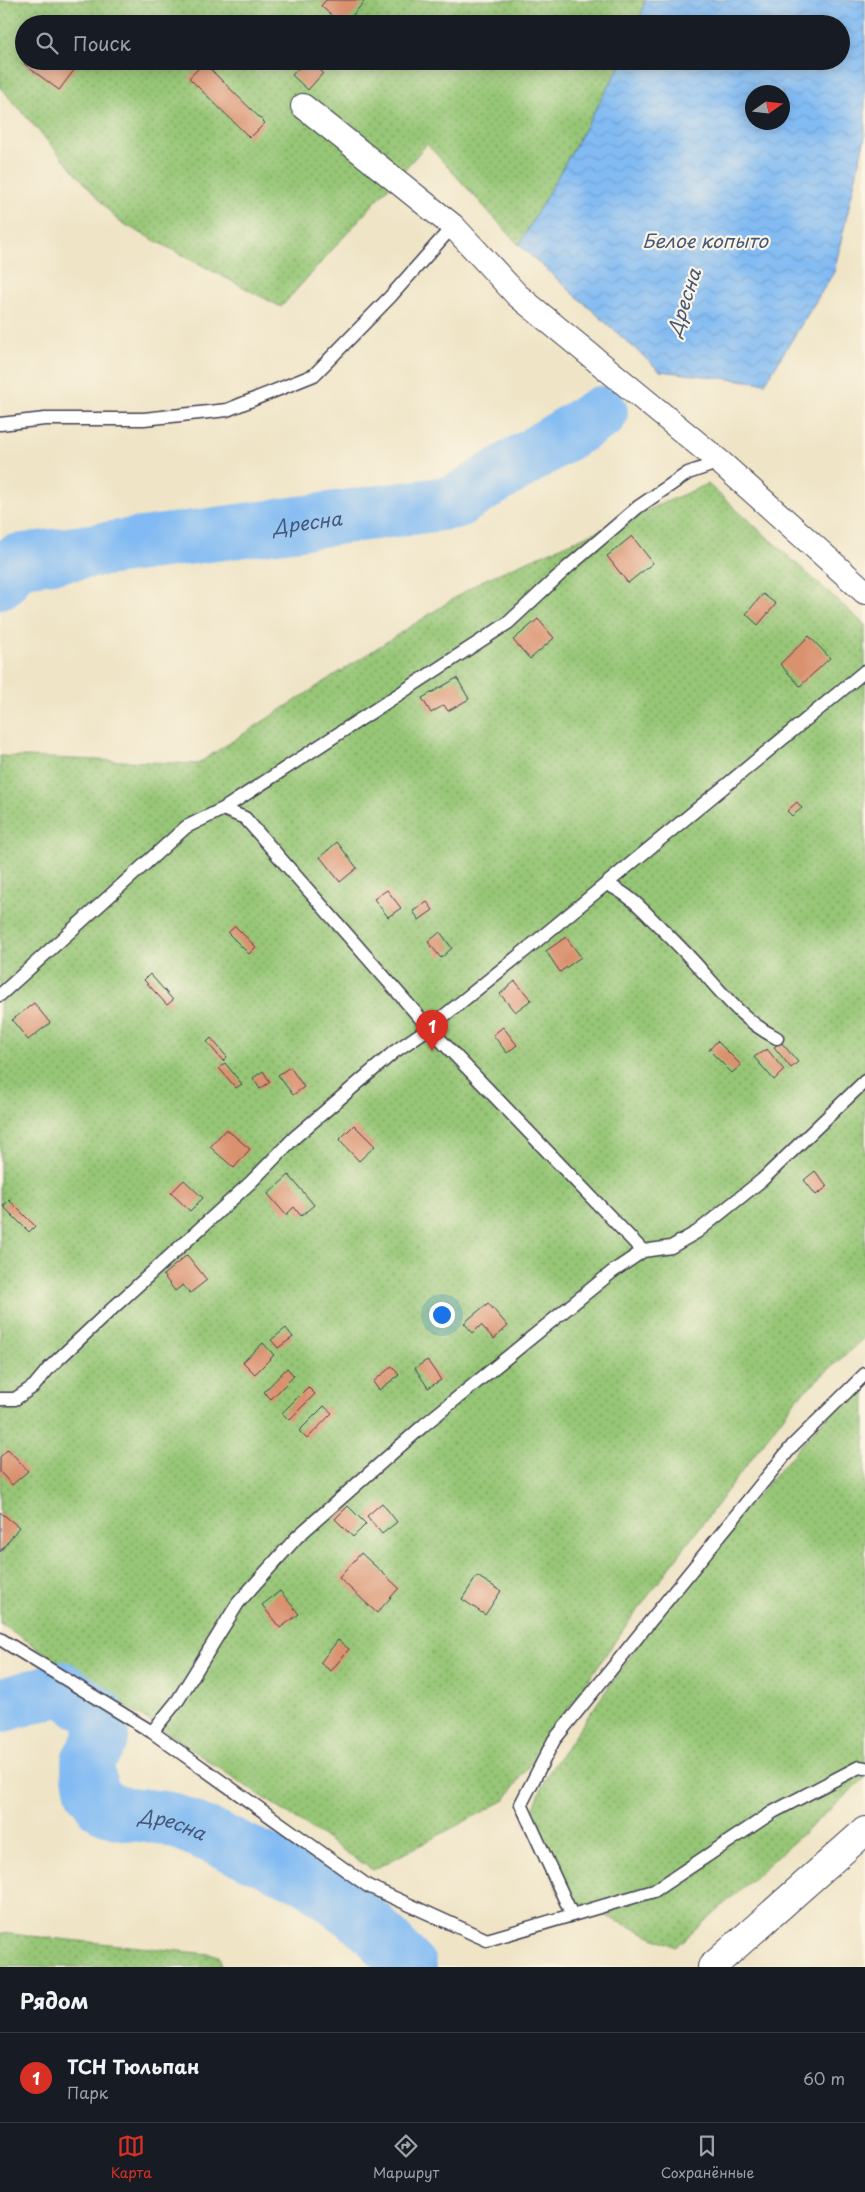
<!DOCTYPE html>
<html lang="ru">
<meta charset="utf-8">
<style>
:root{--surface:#171b24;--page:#20242c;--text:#f1f3f6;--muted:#9ea1a6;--line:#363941;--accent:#d93025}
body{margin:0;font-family:"Playpen Sans",sans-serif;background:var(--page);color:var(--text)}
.compass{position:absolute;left:745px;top:85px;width:45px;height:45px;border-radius:50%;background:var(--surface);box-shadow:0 2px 12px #0003;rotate:76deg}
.you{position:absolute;left:441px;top:1314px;width:18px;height:18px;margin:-12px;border:4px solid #fff;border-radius:50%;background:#1a73e8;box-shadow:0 0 0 8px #1a73e833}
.badge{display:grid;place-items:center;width:32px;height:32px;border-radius:50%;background:var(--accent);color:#fff;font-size:16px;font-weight:700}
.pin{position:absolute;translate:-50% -41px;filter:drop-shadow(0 1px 2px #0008)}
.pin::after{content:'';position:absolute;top:26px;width:18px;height:15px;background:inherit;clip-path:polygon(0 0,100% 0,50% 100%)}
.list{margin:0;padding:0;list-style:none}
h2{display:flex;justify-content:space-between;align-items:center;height:65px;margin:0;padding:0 20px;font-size:21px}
h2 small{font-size:16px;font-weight:400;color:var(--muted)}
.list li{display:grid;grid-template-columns:32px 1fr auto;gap:15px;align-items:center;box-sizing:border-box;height:90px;padding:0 20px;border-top:1px solid var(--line)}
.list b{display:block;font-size:19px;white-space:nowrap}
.list p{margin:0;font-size:16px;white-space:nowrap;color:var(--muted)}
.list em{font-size:16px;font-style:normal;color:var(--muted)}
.icon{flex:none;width:28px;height:28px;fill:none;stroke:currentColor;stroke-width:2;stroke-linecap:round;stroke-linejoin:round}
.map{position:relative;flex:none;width:865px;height:1967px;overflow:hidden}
.search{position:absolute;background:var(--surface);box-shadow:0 2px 12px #0003;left:15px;right:15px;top:15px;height:55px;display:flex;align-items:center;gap:12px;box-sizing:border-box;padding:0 18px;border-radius:28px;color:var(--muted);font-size:19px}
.sheet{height:155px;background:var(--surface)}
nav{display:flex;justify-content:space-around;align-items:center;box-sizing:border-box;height:70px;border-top:1px solid var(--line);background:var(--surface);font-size:14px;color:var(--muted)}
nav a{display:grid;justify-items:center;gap:2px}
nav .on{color:var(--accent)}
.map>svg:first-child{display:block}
</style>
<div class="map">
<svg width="865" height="1967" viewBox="0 0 865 1967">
<defs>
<pattern id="grass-dots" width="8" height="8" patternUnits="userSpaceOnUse" patternTransform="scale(1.25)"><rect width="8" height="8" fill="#96c676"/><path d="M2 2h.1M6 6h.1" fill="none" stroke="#7aa062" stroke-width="1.8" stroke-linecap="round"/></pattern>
<pattern id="water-waves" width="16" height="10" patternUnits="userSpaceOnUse" patternTransform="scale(1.25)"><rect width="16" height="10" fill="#82bbf3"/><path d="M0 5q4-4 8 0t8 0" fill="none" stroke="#70a0d1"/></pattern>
</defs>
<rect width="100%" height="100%" fill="#fcf5e5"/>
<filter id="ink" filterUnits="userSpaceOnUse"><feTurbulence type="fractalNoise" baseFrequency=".02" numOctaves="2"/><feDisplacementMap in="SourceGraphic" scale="10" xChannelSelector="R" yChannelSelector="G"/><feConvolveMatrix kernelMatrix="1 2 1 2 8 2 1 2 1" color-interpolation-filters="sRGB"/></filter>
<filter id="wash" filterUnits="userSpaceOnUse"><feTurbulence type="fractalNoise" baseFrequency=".0096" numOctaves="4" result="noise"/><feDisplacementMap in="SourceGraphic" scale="20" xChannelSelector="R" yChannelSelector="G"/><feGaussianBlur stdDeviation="1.12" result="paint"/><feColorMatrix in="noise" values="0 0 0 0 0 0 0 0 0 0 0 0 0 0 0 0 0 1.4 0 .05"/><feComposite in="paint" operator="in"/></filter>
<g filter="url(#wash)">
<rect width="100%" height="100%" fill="#efe4c6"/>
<path fill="url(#grass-dots)" stroke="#5c7458" d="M0,0H645L639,24H24V61H623L519,245L427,144L281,307L118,221L0,87Z
M708,484L865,625V1337L797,1398L627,1624L505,1800L373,1870L0,1623V756L197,764L481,581Z
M865,1372V1778L676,1947L559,1895L531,1815L547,1775L638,1645L715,1544Z
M0,1933L219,1955L222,1967H0Z"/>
<path fill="url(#water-waves)" stroke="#526e97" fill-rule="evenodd" d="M645,0H865V137L834,272L765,383L660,371L519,245L623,61H841V24H639ZM752,92H782V122H752Z"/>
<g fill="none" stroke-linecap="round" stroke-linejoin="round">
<g stroke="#82bbf3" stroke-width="54">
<path id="s1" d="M0,582L16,561L455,502L601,413"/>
<path id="s2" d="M0,1706L61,1688L98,1714L102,1737L88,1761V1771L92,1791L103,1806L121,1813L165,1818L185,1825L312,1880L371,1926L410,1967"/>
</g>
</g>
<g id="blocks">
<path fill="#da916e" d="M326,0H362L364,2L345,24H341L321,6Z
M27,61H81L59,90L24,64Z
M305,61H311L323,73L308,90L292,75Z
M204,63L265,123L250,138L189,78Z
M632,536L653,563L628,583L607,556Z
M763,594L776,604L758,625L746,614Z
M538,619L554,638L530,659L513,640Z
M809,636L830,658L800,686L780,664Z
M457,678L469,699L448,711L444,705L431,713L422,698Z
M797,802L802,808L792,816L787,811Z
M337,842L357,868L340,882L320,857Z
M387,890L401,908L388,917L374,899Z
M427,902L433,910L419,920L413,911Z
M235,926L256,947L249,954L228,933Z
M440,932L452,948L441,958L428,942Z
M566,937L581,957L560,972L546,951Z
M150,974L173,1000L167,1005L144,980Z
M515,981L531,1000L515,1012L500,994Z
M34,1003L50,1023L28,1040L12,1020Z
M503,1027L517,1045L507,1053L493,1035Z
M211,1038L227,1057L223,1061L207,1042Z
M717,1041L741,1065L732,1073L709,1050Z
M781,1042L798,1062L791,1068L774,1047Z
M767,1049L784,1070L774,1080L754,1057Z
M225,1063L242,1084L236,1088L219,1068Z
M290,1067L304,1087L293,1095L278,1075Z
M263,1071L270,1082L260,1089L253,1078Z
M354,1125L375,1146L359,1161L339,1140Z
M226,1129L250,1149L234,1168L210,1147Z
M815,1171L827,1187L816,1195L804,1180Z
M289,1175L314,1205L301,1216L294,1207L286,1215L268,1194Z
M184,1180L203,1198L190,1211L171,1193Z
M9,1200L35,1226L29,1232L3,1206Z
M187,1255L207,1280L190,1293L183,1285L175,1291L163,1275Z
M488,1303L508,1326L494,1339L481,1325L473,1333L464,1323Z
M286,1328L293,1337L278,1348L271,1340Z
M263,1343L274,1355L255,1374L243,1362Z
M427,1360L441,1380L428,1388L415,1368Z
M392,1366L399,1375L379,1390L373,1382Z
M287,1368L294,1376L271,1399L264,1392Z
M308,1387L315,1394L289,1420L282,1413Z
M324,1406L332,1413L307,1439L299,1431Z
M8,1449L28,1471L12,1485L0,1472V1457Z
M382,1503L397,1522L382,1534L367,1516Z
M348,1506L366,1524L353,1537L335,1519Z
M0,1512L19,1527L0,1552Z
M361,1553L399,1588L377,1613L339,1578Z
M477,1576L501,1591L485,1615L462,1599Z
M280,1591L299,1614L280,1628L262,1605Z
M338,1640L349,1649L331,1671L320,1663Z"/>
</g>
</g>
<g filter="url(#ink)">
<use href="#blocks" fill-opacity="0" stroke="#413f50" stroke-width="1"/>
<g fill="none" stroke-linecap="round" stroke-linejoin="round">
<g stroke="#413f50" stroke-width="15">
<path id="service" d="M0,424L45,419H144L227,410L314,375L390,297L453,226
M223,809L508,623L568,567L638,507L688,473L720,462
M606,884C624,891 639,905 652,919C669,936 687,953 703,972C725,997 746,1023 777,1038
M0,995L186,827L223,809L245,818L429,1028L643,1251L671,1247L697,1232L762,1180L865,1081
M643,1251L612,1272L424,1425L297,1537L238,1603L178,1700L152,1732L368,1886L487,1940L654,1891L773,1812L859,1767L865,1768
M0,1399H15L34,1386L49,1368L102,1318L251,1182L295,1137L394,1052L429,1028L527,949L865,671
M0,1639L152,1732
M572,1915L521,1804L554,1740L793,1445L865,1374"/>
</g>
<g stroke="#413f50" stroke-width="26">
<path id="minor" d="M303,106L453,226L517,295L720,462L865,592"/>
</g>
<g stroke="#413f50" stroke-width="30">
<path id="primary" d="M712,1967L865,1831"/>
</g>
<use href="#service" stroke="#fff" stroke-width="12"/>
<use href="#minor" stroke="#fff" stroke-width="24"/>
<use href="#primary" stroke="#fff" stroke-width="28"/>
</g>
</g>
<g text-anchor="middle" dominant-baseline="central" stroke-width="4.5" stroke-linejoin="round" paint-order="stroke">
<g font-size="19" font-style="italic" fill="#44587b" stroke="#fcf5e5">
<text x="705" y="240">Белое копыто</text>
<text transform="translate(683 302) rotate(-72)">Дресна</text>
<text stroke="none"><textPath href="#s1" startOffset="320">Дресна</textPath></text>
<text stroke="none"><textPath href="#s2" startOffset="281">Дресна</textPath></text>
</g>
</g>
</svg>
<svg class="compass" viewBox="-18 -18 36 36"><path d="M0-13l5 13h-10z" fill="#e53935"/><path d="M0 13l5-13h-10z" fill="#9ea1a6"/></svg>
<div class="you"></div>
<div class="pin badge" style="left:432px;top:1051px">1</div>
<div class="search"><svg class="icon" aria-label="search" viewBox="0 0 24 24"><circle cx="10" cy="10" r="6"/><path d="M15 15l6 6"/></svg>Поиск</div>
</div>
<section class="sheet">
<h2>Рядом<small></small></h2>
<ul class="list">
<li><span class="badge">1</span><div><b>ТСН Тюльпан</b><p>Парк</p></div><em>60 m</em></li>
</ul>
</section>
<nav>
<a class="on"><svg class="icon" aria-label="map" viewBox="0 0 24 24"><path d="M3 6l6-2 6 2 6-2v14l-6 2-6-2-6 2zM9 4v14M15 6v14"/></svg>Карта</a>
<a><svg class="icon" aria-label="directions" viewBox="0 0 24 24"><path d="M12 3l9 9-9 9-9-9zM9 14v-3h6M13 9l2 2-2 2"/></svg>Маршрут</a>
<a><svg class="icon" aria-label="saved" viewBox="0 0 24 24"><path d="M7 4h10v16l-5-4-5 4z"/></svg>Сохранённые</a>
</nav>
